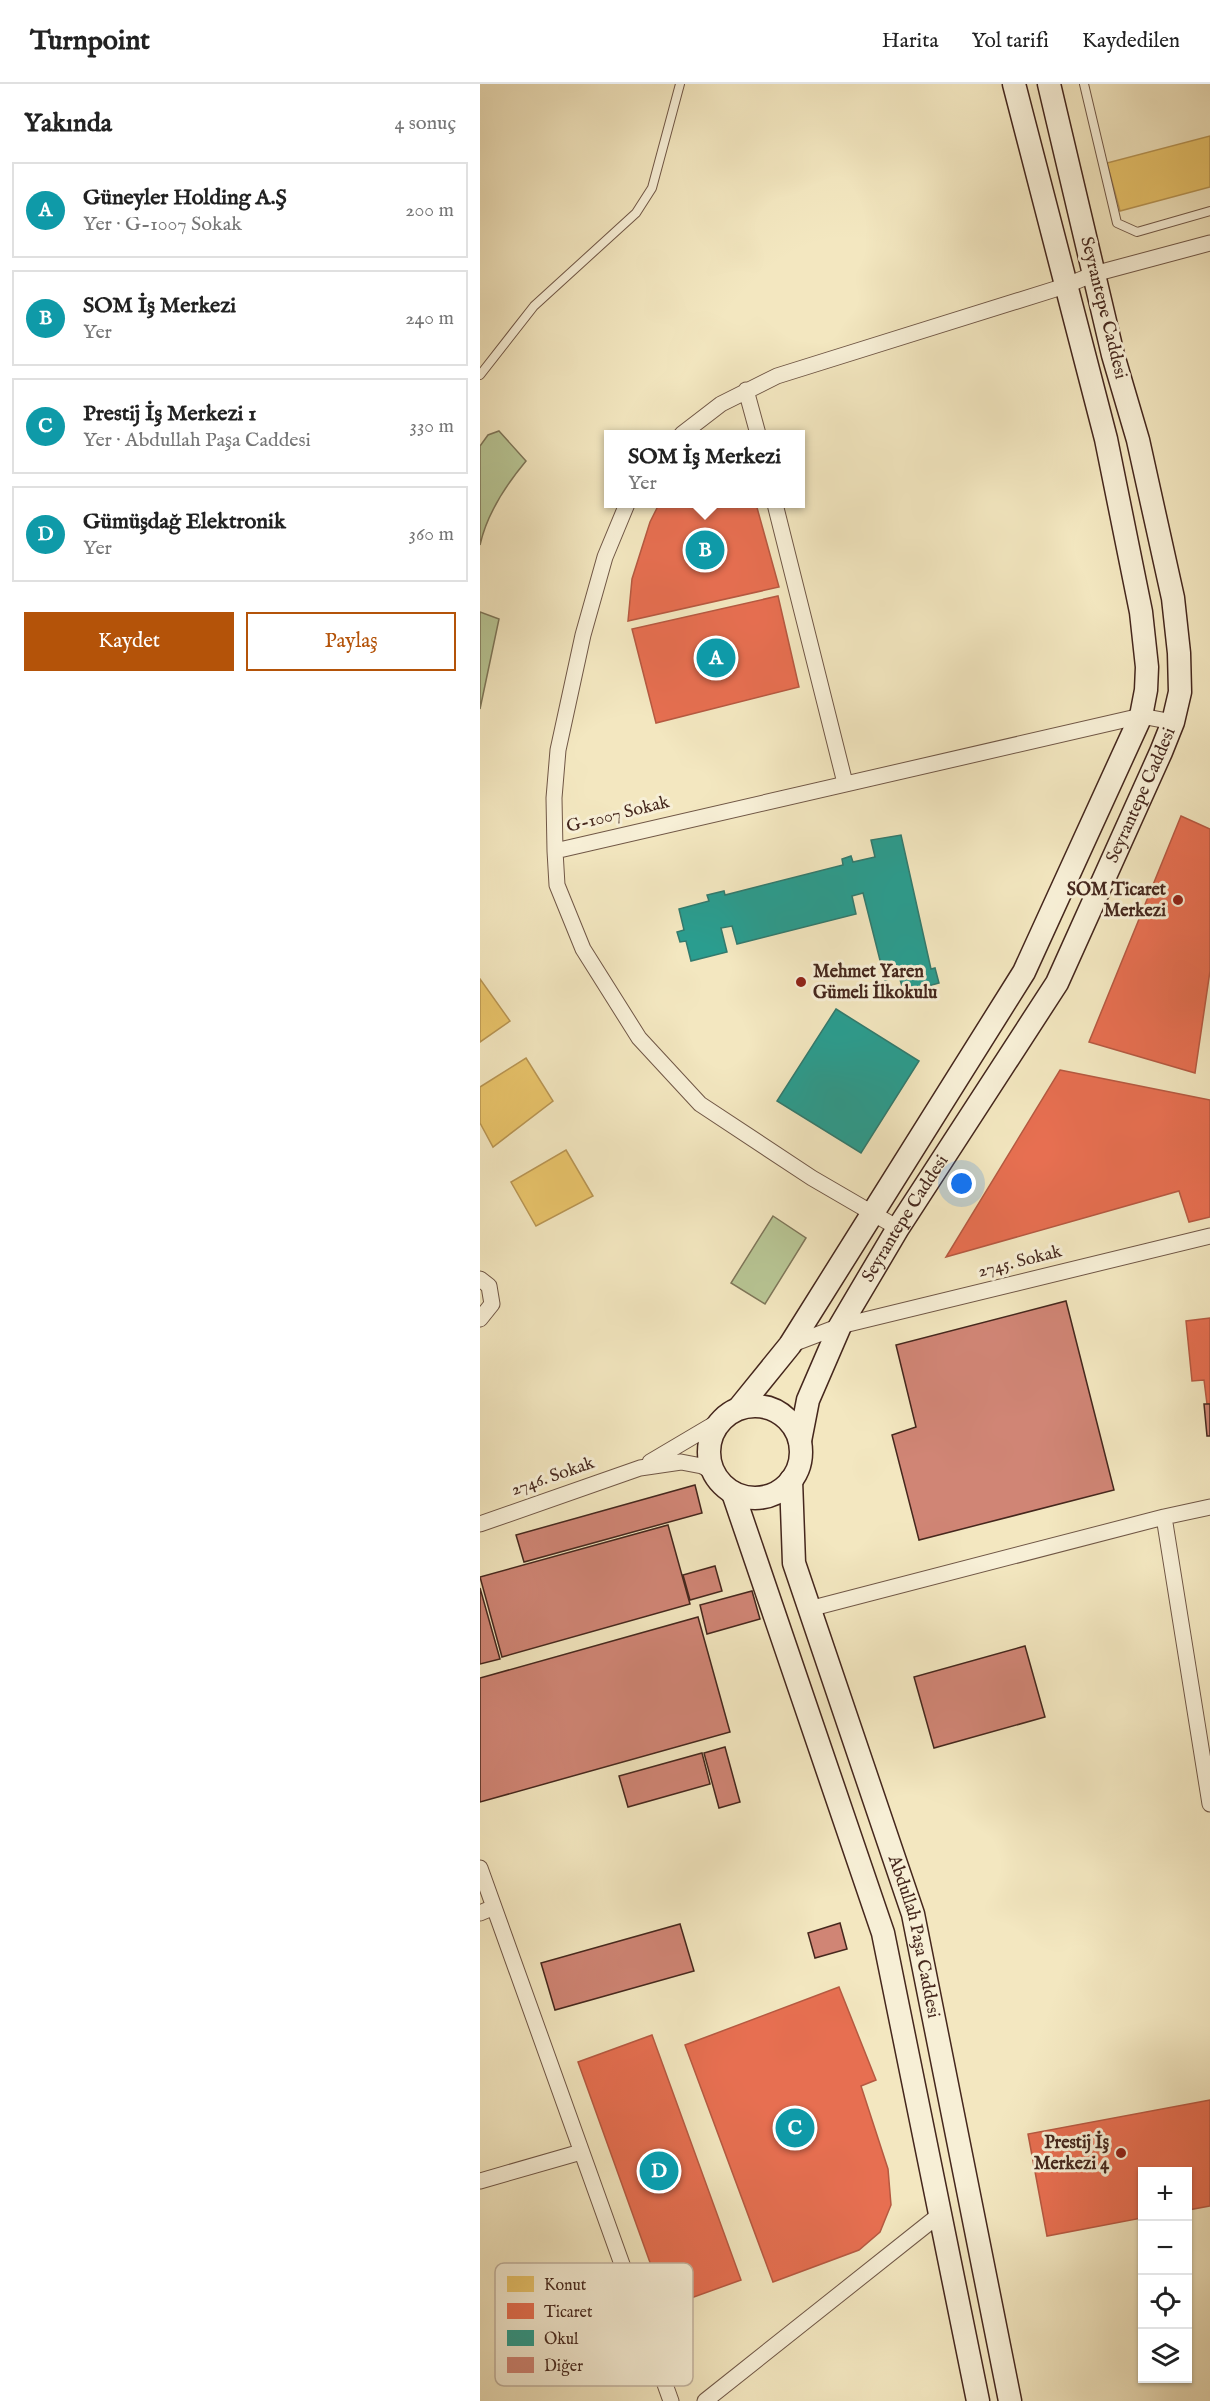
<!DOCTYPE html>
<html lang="tr">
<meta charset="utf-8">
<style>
:root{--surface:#fff;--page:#f6f6f6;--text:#222;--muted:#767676;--line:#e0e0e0;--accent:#b45309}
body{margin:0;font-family:"IM FELL English",serif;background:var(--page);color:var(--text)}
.controls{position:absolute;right:18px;bottom:18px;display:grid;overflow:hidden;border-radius:0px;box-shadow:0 2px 4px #0004}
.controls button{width:54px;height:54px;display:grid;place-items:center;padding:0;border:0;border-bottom:2px solid var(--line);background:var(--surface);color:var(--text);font:30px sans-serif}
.you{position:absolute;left:482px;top:1100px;width:21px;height:21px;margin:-15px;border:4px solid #fff;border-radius:50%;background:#1a73e8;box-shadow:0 0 0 9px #1a73e833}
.badge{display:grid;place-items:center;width:39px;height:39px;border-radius:50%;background:var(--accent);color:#fff;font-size:20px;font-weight:700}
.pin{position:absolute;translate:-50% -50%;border:3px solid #fff;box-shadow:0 2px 6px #0006}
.popup{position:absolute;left:124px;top:346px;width:201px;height:78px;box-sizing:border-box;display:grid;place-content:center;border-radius:0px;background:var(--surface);filter:drop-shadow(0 2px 4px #0005);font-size:20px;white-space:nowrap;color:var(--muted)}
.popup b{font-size:22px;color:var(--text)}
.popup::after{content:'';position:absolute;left:50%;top:100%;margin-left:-12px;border:12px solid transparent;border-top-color:var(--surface)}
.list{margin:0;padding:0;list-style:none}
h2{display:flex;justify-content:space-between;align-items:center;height:78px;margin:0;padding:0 24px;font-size:26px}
h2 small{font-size:20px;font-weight:400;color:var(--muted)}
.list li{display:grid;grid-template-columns:39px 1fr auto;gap:18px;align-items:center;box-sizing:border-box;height:96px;margin:0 12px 12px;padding:0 12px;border:2px solid var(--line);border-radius:0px}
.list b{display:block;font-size:22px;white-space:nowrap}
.list p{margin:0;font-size:20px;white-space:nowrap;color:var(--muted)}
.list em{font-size:20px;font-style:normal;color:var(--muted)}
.actions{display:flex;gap:12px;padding:18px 24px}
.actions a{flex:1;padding:14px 0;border:2px solid var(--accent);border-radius:0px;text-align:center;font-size:21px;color:var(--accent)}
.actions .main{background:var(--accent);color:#fff}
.icon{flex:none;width:33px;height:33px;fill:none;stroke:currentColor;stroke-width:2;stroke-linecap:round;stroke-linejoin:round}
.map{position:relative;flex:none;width:730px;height:2317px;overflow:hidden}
header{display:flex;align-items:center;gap:36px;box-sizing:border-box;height:84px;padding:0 30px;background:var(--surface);border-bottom:2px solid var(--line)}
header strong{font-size:28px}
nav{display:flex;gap:33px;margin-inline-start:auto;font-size:21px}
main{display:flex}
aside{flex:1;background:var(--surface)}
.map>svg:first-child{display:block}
</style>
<header>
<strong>Turnpoint</strong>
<nav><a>Harita</a><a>Yol tarifi</a><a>Kaydedilen</a></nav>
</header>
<main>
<aside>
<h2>Yakında<small>4 sonuç</small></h2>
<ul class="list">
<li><span class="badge" style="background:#0f9aa8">A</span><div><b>Güneyler Holding A.Ş</b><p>Yer · G-1007 Sokak</p></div><em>200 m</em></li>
<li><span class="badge" style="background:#0f9aa8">B</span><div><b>SOM İş Merkezi</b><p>Yer</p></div><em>240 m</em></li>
<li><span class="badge" style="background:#0f9aa8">C</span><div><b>Prestij İş Merkezi 1</b><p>Yer · Abdullah Paşa Caddesi</p></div><em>330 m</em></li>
<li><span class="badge" style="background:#0f9aa8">D</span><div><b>Gümüşdağ Elektronik</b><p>Yer</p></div><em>360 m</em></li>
</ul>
<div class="actions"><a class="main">Kaydet</a><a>Paylaş</a></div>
</aside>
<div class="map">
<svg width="730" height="2317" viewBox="0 0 730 2317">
<rect width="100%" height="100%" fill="#f3e7c0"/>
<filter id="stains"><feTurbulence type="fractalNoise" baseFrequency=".00333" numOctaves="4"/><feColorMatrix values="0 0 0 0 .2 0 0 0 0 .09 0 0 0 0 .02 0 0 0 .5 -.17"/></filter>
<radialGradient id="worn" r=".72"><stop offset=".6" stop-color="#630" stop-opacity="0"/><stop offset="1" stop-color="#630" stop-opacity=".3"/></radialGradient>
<path fill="#b8c695" stroke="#7e7659" stroke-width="1.5" d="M19,347L46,377C26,401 7,429 0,461V362L8,351Z
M0,528L19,535L0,625Z
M293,1132L326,1154L285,1220L251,1199Z"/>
<path fill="#e9c46a" stroke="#b89553" stroke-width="1.5" d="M730,52V103L640,127L627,79Z
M0,895L30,937L0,958Z
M46,974L73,1017L13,1063L0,1039V1003Z
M610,1004L730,1026V1127L711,1131L693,1068L600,1050Z
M86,1066L113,1112L56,1142L31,1098Z"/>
<path fill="#e76f51" stroke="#b65941" stroke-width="1.5" d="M179,420H276L299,503L148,537L152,495L170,438Z
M298,512L319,603L176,639L152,545Z
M701,732L730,745V887L715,989L609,958Z
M580,986L730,1016V1133L709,1138L699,1107L466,1173Z
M730,1234V1320H727L724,1296L712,1297L706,1237Z
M359,1903L396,1996L381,2002L408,2085L411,2121L400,2148L379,2166L293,2198L205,1961Z
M172,1951L261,2196L186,2223L98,1978Z
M730,2016V2122L708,2126V2088H662V2134L567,2152L548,2050Z"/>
<path fill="#2a9d8f" stroke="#327a6d" stroke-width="1.5" d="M421,751L451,885L455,884L459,899L424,909L419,892L405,896L383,809L372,812L376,830L257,860L252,842L241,844L247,868L211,877L206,857L200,858L197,848L204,846L199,825L229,817L227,811L244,807L245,811L363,781L362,775L371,772L373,778L395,773L391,756Z
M356,925L439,977L381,1069L297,1017Z"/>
<path fill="#d08575" stroke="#45271d" stroke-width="1.5" d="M586,1217L634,1406L439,1456L412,1351L436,1343L416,1261Z
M724,1320H730V1352H727Z
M215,1401L222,1429L44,1478L36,1451Z
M188,1441L210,1520L22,1573L0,1493Z
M235,1482L242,1507L210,1516L203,1491Z
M0,1504L20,1575L0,1580Z
M272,1507L280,1535L227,1550L220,1521Z
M218,1533L250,1648L0,1718V1594Z
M545,1562L565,1633L454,1664L434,1593Z
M245,1663L260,1718L239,1724L224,1669Z
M222,1669L230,1700L148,1723L139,1692Z
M360,1839L367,1865L335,1874L328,1849Z
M200,1840L214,1887L75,1926L61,1879Z"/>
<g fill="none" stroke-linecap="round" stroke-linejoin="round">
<g stroke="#705746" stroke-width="10">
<path id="service" d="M604,0L637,139L657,148L730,127
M0,291L54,222L156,129L172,104L200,0"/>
</g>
<g stroke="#705746" stroke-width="17">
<path id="minor" d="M266,306L278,350
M202,350L241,320L297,292L585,202L614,190L730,159
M295,420L365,699
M75,767L74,714L78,666L103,551L125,473L147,420
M418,1144L332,1094L220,1020L159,954L103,865L77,801L75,767L661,632L693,638
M0,1195L9,1202L12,1220L0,1235
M310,1261L360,1242L730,1152
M170,1378L241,1336
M684,1433L730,1423
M0,1440L160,1384L201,1378L222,1382L233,1388
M329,1525L684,1433L730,1720
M0,1784L191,2317
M0,1829L14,1823
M0,2097L101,2068
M225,2317L459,2131"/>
</g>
<g stroke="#45271d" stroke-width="25">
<g id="secondary">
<circle cx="275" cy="1368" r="46"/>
<path d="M259,1324L310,1261L544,888L661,632L666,606L667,583L661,528L626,355L534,0"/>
<path id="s1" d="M320,1357L328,1316L360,1242L418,1144L577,899L681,668L693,638L700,608L699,569L693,514L658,356L633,271L569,0"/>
<path id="s2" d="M311,1396L314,1479L433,1830L530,2317"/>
<path d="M253,1409L403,1849L498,2317"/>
</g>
</g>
<use href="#service" stroke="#f7efd6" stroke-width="8"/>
<use href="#minor" stroke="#f7efd6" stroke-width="15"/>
<use href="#secondary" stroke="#f7efd6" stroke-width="22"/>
</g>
<g fill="#8f2418" stroke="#f7efd6" stroke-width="2">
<circle cx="698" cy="816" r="6"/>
<circle cx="321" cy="898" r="6"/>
<circle cx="641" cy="2069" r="6"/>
</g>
<g text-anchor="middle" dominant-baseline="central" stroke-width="6" stroke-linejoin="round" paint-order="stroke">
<g font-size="18" fill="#45271d" stroke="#f7efd6">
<text transform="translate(623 224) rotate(76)">Seyrantepe Caddesi</text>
<text stroke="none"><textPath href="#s1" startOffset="734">Seyrantepe Caddesi</textPath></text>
<text transform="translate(138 731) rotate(-14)">G-1007 Sokak</text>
<text stroke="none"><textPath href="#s1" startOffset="248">Seyrantepe Caddesi</textPath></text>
<text transform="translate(540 1178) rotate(-14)">2745. Sokak</text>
<text transform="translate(73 1393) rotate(-19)">2746. Sokak</text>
<text stroke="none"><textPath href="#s2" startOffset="476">Abdullah Paşa Caddesi</textPath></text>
</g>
<g font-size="18" font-weight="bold" fill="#45271d" stroke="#f7efd6" text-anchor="end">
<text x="686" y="806">SOM Ticaret<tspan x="686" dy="21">Merkezi</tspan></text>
<text x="333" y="888" text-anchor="start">Mehmet Yaren<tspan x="333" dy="21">Gümeli İlkokulu</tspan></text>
<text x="629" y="2059">Prestij İş<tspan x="629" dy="21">Merkezi 4</tspan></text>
</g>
</g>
<rect x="15" y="2179" width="198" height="123" rx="9" fill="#f7efd6" stroke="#c2b39e" stroke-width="1.5"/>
<rect x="27" y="2192" width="27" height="16" fill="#e9c46a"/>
<rect x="27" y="2219" width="27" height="16" fill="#e76f51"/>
<rect x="27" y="2246" width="27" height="16" fill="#2a9d8f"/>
<rect x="27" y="2273" width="27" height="16" fill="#d08575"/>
<g font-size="16" fill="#45271d">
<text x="64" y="2206">Konut</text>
<text x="64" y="2233">Ticaret</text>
<text x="64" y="2260">Okul</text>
<text x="64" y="2287">Diğer</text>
</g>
<rect width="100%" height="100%" filter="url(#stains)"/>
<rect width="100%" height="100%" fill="url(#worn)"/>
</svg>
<div class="controls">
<button>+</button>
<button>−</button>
<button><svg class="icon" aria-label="locate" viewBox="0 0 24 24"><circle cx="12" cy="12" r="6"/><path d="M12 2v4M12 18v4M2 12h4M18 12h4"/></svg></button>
<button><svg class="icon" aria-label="layers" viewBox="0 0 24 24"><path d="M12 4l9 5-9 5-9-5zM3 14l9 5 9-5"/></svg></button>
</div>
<div class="you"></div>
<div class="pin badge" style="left:236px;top:574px;background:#0f9aa8">A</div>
<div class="pin badge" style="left:225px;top:466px;background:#0f9aa8">B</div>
<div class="popup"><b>SOM İş Merkezi</b>Yer</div>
<div class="pin badge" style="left:315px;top:2044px;background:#0f9aa8">C</div>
<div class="pin badge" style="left:179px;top:2087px;background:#0f9aa8">D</div>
</div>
</main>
